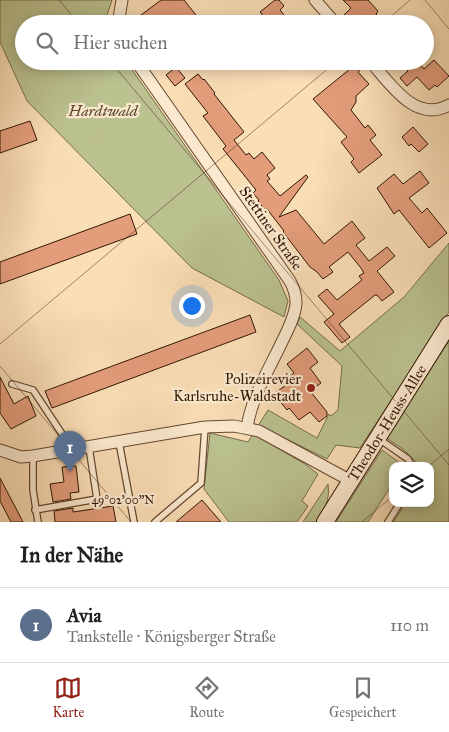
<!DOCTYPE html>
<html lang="de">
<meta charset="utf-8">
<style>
:root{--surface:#fff;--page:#f6f6f6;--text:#202124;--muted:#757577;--line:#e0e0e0;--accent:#8f2418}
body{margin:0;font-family:"IM FELL Great Primer",serif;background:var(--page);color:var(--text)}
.controls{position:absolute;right:15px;bottom:15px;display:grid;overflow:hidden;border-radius:10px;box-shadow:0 2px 12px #0003}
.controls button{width:45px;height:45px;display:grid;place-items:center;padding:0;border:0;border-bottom:1px solid var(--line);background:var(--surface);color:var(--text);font:25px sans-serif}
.you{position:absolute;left:191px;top:305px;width:18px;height:18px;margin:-12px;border:4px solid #fff;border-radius:50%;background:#1a73e8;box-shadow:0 0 0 8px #1a73e833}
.badge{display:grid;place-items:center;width:32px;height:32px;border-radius:50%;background:var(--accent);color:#fff;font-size:16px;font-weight:700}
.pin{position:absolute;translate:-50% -41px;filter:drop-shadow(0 1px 2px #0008)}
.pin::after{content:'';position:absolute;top:26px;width:18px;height:15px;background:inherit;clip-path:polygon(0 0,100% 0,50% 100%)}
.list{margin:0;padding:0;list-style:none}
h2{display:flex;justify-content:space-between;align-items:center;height:65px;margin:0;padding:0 20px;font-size:21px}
h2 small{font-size:16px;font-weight:400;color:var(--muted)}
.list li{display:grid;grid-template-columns:32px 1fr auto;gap:15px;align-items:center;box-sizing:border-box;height:75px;padding:0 20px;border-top:1px solid var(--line)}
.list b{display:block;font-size:19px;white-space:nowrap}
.list p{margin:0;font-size:16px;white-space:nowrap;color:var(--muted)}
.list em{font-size:16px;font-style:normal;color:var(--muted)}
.icon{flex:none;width:28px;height:28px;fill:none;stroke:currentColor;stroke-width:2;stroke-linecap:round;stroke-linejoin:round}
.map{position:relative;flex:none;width:449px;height:522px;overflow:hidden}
.search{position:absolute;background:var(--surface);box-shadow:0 2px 12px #0003;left:15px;right:15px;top:15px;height:55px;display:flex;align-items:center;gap:12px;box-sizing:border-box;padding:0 18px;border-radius:28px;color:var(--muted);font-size:19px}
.sheet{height:140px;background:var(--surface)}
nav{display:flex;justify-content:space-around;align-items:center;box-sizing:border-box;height:70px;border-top:1px solid var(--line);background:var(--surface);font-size:14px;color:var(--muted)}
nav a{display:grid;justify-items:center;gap:2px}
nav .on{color:var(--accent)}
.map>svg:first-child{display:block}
</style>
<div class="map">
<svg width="449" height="522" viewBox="0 0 449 522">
<rect width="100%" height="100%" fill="#fadeb6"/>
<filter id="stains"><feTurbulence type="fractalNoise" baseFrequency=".004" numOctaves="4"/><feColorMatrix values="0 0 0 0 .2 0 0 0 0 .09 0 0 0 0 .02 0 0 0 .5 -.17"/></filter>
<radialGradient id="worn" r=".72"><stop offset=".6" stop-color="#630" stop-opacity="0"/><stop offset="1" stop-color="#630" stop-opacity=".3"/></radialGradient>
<path fill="#bbc290" stroke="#766c4a" d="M0,0H112L107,15L108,24H24V61H126L279,280L288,301L284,317L192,268L27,101L0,42Z
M449,243V312L360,448L336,445L327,459L260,426L255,435L305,464L318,474L302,501L308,506L297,522H229L204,489L210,433L248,442L268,410L317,438L329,414L331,416L338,410L342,366L297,324L300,317L340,351L404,297Z
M449,341V522H393L406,503H430V466H416V462L404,450L385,437Z
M382,450L404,466H393V491L389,489L368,522H336Z
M328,484C330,502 325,507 316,522H303Z"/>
<path fill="#e39d7b" stroke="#321605" d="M161,0H184L203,24H129Z
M275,0H279L284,6L280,10L291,24H257L265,18L260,12Z
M343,0H368L378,11L376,14L385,24H350L343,16L351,8Z
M434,60L449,76L437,87L435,85L429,90L417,77L407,86L400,78L408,71L399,61H417L424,69Z
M343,61H357L362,68L358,72L369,84L356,96V102L351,110L365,128L368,125L376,135L370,140L382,155L359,173L351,162L354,159L341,142L347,137L313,99L350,69Z
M176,67L185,78L175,86L166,75Z
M198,74L203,80L204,79L215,93L214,94L244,132L234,140L246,155L249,153L254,159L262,152L275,168L267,175L270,179L267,181L280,196L306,175L308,177L279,217L296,210L324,244L352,221L365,238L356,245L369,261L387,247L395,256L377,271L394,292L382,301L377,295H375L339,324L350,337L342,343L324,322L334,314L318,296L327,289L337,300L362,280L359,276L364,273L361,268L348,252L329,267L333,272L323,279L317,272L310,267L283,232L284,231L267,209L265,210L258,201L259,200L253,193L256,190L223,149L226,146L203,116L208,113L185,84Z
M30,121L37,140L0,153V131Z
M413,127L428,144L419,152L411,144L409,146L402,137Z
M420,171L429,183L409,198L422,213L427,208L447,233L429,248L399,210L394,214L377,188L394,174L403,184Z
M130,214L137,234L0,284V262Z
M250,315L256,332L52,408L45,391Z
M307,348L318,362L310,368L321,383L310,391L327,412V416L319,422L310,412L299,420L289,408L287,410L274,394L291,381L288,378L294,373L287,364Z
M0,377L14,404L28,396L36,416L11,429L0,413Z
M76,466L79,492L70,493L71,499L53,502L50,484L64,482L62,467Z
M0,478L10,497L23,522H11L0,501Z
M202,500L221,522H176Z
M113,506L116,522H55L54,511L73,508V512Z"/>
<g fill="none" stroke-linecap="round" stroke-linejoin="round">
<g stroke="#644831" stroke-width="8">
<path id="lane" d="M12,384L33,390L72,449
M379,439L408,459L412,466
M119,442L134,522
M33,456V490L38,522
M35,510L97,499L89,447
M155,522L201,483L205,427
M388,522L400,503"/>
</g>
<g stroke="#644831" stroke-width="13">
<path id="street" d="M315,0L336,24
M120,24L119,18L122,0
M136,61L290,281C294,288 296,295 296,303C295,318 286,333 280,346C267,373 251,399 247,428
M370,61C390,83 415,124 449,105
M0,450L21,457L33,456L205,427L234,426L259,431L351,481"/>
</g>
<g stroke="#321605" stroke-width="18">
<path id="secondary" d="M325,522L449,324"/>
</g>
<use href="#lane" stroke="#fcead0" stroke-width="5.5"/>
<use href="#street" stroke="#fcead0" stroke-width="11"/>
<use href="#secondary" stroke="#fcead0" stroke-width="16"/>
</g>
<path fill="none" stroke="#321605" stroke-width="1" stroke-opacity="0.45" d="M59,0L79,24M425,0L449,29M382,24L410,0M110,61L449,465M0,344L337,61M0,366L131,522M429,466L449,449M362,522L393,496"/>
<circle fill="#8f2418" stroke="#fcead0" stroke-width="2" cx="311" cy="388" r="5"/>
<g text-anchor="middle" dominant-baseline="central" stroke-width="4.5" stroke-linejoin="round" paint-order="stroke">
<g font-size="15" font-style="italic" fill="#5b4a2f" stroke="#fcead0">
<text x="103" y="111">Hardtwald</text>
</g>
<g font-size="15" fill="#321605" stroke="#fcead0">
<text transform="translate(271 228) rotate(55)">Stettiner Straße</text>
<text transform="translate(387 423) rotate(-58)">Theodor-Heuss-Allee</text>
</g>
<g font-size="15" fill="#321605" stroke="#fcead0" text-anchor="end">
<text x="301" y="379">Polizeirevier<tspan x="301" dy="17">Karlsruhe-Waldstadt</tspan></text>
</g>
</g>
<g font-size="12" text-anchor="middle" fill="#321605" stroke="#fcead0" stroke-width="4.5" stroke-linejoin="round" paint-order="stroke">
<text x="123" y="504">49°02'00"N</text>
</g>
<rect width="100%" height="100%" filter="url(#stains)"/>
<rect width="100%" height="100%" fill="url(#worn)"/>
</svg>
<div class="controls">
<button><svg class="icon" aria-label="layers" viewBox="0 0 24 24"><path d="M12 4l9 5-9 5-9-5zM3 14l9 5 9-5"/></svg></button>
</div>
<div class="you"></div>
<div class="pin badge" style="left:70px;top:472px;background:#5c6f8a">1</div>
<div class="search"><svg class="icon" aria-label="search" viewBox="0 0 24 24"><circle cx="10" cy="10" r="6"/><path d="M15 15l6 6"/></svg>Hier suchen</div>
</div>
<section class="sheet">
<h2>In der Nähe<small></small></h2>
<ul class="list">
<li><span class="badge" style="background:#5c6f8a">1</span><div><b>Avia</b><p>Tankstelle · Königsberger Straße</p></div><em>110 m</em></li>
</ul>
</section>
<nav>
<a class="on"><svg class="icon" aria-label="map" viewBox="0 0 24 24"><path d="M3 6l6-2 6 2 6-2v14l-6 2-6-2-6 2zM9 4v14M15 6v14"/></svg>Karte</a>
<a><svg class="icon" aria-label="directions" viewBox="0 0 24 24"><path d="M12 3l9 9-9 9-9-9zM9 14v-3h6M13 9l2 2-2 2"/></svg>Route</a>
<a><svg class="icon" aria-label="saved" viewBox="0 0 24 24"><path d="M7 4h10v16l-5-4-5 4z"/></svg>Gespeichert</a>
</nav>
